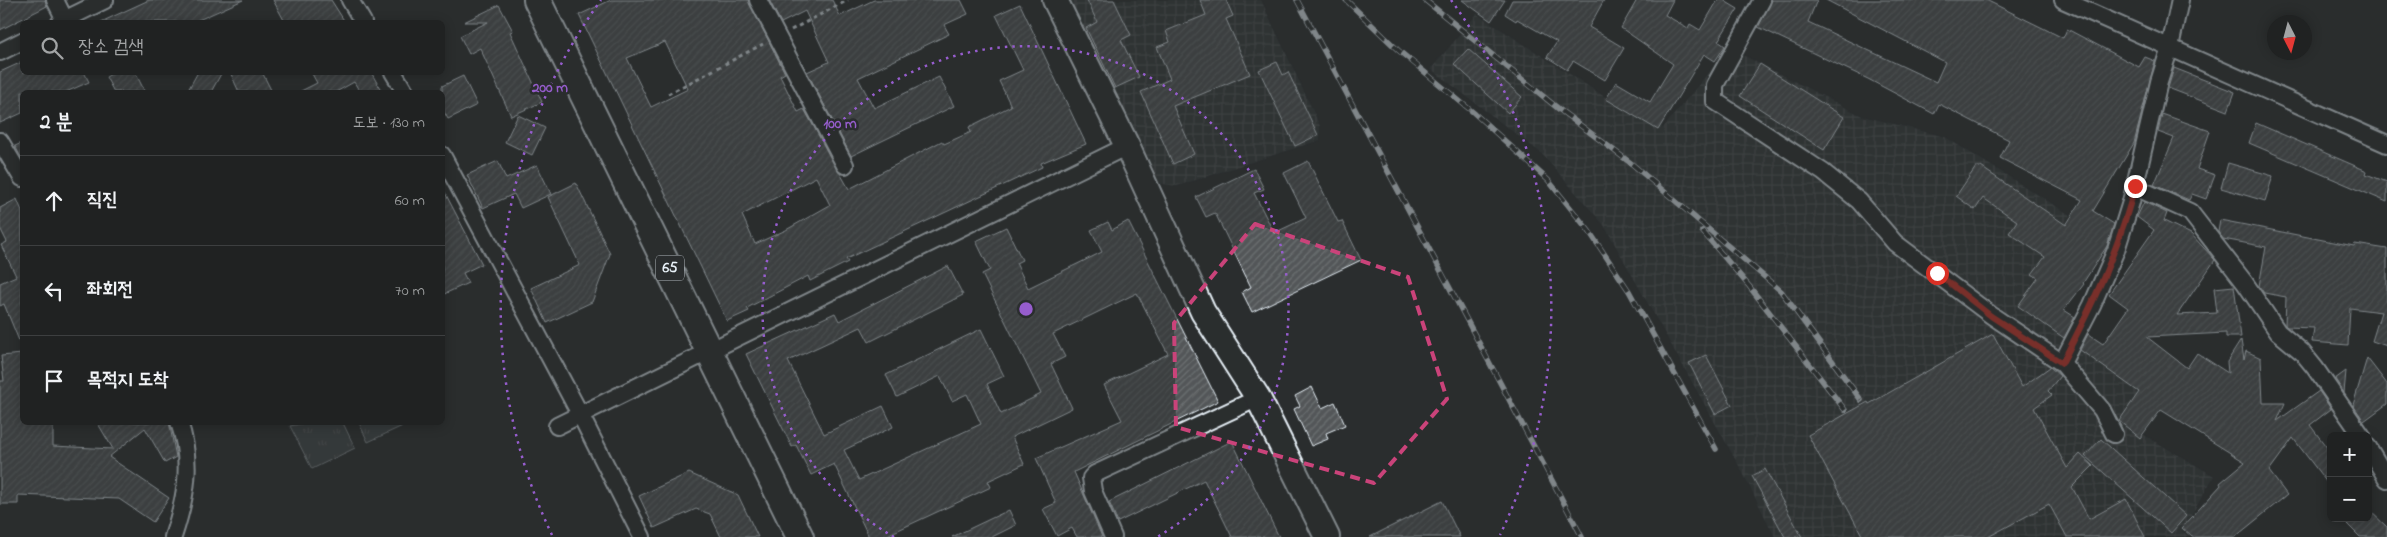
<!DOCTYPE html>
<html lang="ko">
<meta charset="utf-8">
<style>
:root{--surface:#202222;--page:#282a2a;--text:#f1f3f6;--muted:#a2a4a5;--line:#3d3f40}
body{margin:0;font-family:"Indie Flower","Poor Story",sans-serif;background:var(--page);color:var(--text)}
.controls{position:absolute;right:15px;bottom:15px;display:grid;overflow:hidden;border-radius:8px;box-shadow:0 2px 12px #0003}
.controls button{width:45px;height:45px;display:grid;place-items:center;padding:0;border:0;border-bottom:1px solid var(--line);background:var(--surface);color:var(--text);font:25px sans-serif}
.compass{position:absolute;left:2267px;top:15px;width:45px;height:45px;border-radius:50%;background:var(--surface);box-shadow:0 2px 12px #0003;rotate:174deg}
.stop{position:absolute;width:15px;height:15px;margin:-11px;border:4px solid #d93025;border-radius:50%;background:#fff}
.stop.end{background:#d93025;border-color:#fff;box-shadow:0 1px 5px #0008}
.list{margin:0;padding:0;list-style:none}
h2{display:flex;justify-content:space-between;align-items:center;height:65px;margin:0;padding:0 20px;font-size:21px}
h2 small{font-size:16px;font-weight:400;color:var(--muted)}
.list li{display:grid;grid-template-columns:32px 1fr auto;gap:15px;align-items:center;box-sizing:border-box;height:90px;padding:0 20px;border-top:1px solid var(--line)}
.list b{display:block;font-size:19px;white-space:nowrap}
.list em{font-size:16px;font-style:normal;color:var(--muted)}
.icon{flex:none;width:28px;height:28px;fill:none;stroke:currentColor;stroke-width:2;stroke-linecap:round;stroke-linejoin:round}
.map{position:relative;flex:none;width:2387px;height:537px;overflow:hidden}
.search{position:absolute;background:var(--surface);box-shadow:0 2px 12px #0003;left:20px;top:20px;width:425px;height:55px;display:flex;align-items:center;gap:12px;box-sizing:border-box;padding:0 18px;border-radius:8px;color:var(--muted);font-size:19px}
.panel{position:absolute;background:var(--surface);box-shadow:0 2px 12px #0003;left:20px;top:90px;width:425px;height:335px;border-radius:8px}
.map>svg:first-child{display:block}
</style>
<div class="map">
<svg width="2387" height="537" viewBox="0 0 2387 537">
<defs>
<pattern id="industrial-grid" width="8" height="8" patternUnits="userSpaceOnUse" patternTransform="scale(1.25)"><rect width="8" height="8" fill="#363a3b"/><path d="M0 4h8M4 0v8" fill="none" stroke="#535758"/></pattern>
<pattern id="grass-tufts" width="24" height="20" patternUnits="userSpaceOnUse" patternTransform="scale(1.25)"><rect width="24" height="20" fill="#424648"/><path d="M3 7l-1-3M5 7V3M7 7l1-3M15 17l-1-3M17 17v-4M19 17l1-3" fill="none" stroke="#5d6163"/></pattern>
<pattern id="building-hatch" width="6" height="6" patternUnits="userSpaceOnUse" patternTransform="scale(1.25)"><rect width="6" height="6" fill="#535759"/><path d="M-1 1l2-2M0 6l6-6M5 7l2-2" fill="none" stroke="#6c7072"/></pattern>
</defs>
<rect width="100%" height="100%" fill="#2a2d2e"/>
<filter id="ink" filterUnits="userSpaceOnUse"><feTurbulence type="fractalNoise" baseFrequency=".02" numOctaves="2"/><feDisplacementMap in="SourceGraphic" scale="10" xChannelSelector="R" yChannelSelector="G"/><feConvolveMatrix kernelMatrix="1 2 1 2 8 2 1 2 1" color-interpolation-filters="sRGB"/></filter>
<g filter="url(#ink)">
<path fill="url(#industrial-grid)" d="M1069,0H1261L1320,126V140L1177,186L1157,183Z
M1477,14L1611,101L1663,128L1729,48L1862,116L1945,137L2070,215L2019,308L2141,389L2120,421L2214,476L2182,531L2189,537H1775L1743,473L1604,225L1541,153L1431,69Z"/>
<path fill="url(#grass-tufts)" stroke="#959ca0" d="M311,422L343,423L355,448L312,469L290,426Z
M359,423H409L368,442Z"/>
<path fill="url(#building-hatch)" stroke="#e8f1f8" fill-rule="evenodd" d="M0,0H45L47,6L0,30Z
M149,0H243L194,22H101Z
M273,0H331L345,22H285Z
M611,0H748L785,73L780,76L798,112L804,109L849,189L942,141L944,144L971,132L969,127L1011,106L999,81L1023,70L996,15L1020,4L1086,144L1041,163L1042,167L846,259L848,262L810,281L808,276L747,308L749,311L727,321L579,15ZM665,42L688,89L651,107L627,58ZM816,177L830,205L786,230L755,244L742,215Z
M769,0H832L840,16L874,0H961L968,14L944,25L949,34L858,78L874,108L939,77L954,106L851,156L807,72L829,62L805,11L781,23Z
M1087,0H1114L1131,35L1121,40L1139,77L1115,88L1086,28L1097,22Z
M1200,0H1226L1233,16L1226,19L1250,74L1173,106L1194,154L1173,164L1141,92L1170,79L1157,47L1170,42L1166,31L1206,15Z
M1462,0H1505L1491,21Z
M1512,0H1604L1589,27L1624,48L1605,80L1573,61L1567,70L1547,57L1557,42L1517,19L1516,21L1505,14Z
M1637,0H1673L1665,15L1688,28L1690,24L1700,30L1718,0H1723L1738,9L1718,41L1725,46L1715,61L1704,54L1658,130L1606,99L1616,82L1650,102L1673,64L1621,28Z
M1772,0H1817L1808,22L1936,82L1945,62L1826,0H1986L2063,38L2067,29L2139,67L2145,57L2155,61L2134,143L2093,211L2114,224L2107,246L2083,283L2084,284L2064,310L2075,317L2064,338L2018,306L2038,278L2032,274L2045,257L2009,233L2017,221L1983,198L1975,210L1956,196L1976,167H1981L2066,225L2082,200L2000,158L2009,140L1939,104L1934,114L1868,79L1758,27Z
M499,5L513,31L510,32L542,102L511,116L480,48L469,54L460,36L488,22H464Z
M1468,49L1522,97L1508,113L1454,64Z
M22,62V72H84L89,82L66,92H22V113L0,123V72Z
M1277,62L1283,75L1288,72L1318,135L1295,146L1259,70Z
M1760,64L1844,117L1824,150L1740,96Z
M2174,68L2235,92L2228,111L2168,88Z
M115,72H135L145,92H114L106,77Z
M198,72H222L211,92H187Z
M230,72H262L272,92H239Z
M311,72H371L382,92H360L354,82L336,92H299L317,83Z
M463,76L477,105L448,119L442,108V86Z
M2162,114L2210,131L2197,169L2215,175L2206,199L2192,194L2189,200L2154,185L2174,138L2158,132Z
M518,115L545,128L532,155L505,142Z
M2256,123L2367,171L2366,174L2387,182V202L2249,143Z
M22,143V159L15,146Z
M498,161L506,179L537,165L551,194L521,208L514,194L483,208L467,175Z
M1308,161L1338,222L1342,221L1361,260L1252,312L1242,292L1251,287L1215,213L1206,217L1196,197L1254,169L1264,189L1254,193L1274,233L1306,218L1284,173Z
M2228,163L2273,176L2265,201L2221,188Z
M576,183L610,254L592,302L547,323L531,288L580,265L548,197Z
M442,187L482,264L463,273L468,283L442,295Z
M17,199L22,211V348L4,304L0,306V283L16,276L1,245L7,242L0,228V208Z
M2144,202L2167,213L2164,221L2191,234L2215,260L2177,315L2217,313L2214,288L2234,286L2241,337H2226V333L2147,337L2187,368L2197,353L2228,373L2227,362L2241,340L2244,360L2246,351L2261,358L2263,403H2285L2277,421L2319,391L2331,409L2310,425L2331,453V488L2293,438L2269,471L2287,495L2235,537H2192L2182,528L2221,485L2220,483L2245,462L2161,410L2140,438L2119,421L2139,392L2080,350L2088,334L2103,344L2128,308L2109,294L2154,230L2137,217Z
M2220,220L2354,246L2355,244L2387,249V346L2372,341L2381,312L2350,308L2348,345L2312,342L2314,328L2287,327L2285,325L2286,297L2264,293L2259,286L2266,247L2223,239L2218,232Z
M1128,221L1218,401L1074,472L1102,537H1077L1072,528L1057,536L1043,509L1056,503L1036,458L1122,420L1104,385L1168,354L1137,293L1053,334L1065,357L1051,364L1072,408L1012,437L1024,464L988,481L991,487L883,537H869L834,464L811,475L796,445L792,447L746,354L835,313L839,321L948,266L963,295L869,342L861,327L788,361L824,434L883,406L893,427L844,450L859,480L981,424L967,394L952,401L940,376L897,397L886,375L981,329L1004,376L987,384L1001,414L1041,394L982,274L990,270L976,241L1006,227L1022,260L1016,263L1028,288L1102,252L1091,230L1108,222L1112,230Z
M1993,334L2022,387L2050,367L2060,376L2048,391L2052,395L2034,408L2067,468L2080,454L2093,466L2072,487L2089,519L2126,499L2145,537H2067L2049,504L1988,537H1863L1808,435L1868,402L1869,404Z
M22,354V422H53V446L113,449L97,422H169L176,457L165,463L145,428L109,457L169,498L153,522L119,499L18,495V504H0V381H4L1,356Z
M1706,355L1732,405L1715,414L1689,363Z
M2367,358L2387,384V404L2364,421L2353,405Z
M2346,371L2344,393L2335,379Z
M1312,387L1322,408L1335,402L1345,425L1326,433L1328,439L1311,446L1294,409L1300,406L1295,396Z
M2101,439L2186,516L2171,533L2085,456Z
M1232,441L1279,537H1232L1204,480L1118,522L1109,502Z
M1765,469L1802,537H1785L1752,476Z
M689,473L738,495L758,537H721L710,514L696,509L654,528L639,496Z
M1442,501L1460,537H1370Z
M2368,509L2387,527V537H2360L2341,518H2368Z
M1009,510L1016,525L992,537H952Z"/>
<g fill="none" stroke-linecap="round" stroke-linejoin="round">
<g stroke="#e8f1f8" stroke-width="20">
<path id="minor" d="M55,0L65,20
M350,0L363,22
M758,0L845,165
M1762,0L1715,85V101L1823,172L1859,201L1895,243L1991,315L2062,363L2102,410L2114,434
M2063,0L2387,144
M60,22L105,0
M0,52L22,41
M393,72L405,92
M0,141L22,178
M442,155L580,414L642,537
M2135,187L2190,212L2245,283L2278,332L2302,352L2315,368L2362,436
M2062,363L2092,305L2116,250L2131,202L2159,82L2170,47L2180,0
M557,426L1127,146
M2368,447L2387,479
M173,537C186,497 193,463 179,422
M1113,537L1093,491L1091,478L1095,474L1258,398"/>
</g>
<g stroke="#e8f1f8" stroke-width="28">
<path id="secondary" d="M1055,0L1127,146L1203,312L1258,398L1327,537"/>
</g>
<g stroke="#e8f1f8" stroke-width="30">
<path id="primary" d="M537,0L800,537"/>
</g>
<path stroke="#e8f1f8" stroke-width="3" stroke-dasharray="4 4" stroke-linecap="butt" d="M791,30L848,0
M668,94L763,44"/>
<use href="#minor" stroke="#2a2d2e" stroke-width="16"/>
<use href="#secondary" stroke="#2a2d2e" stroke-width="24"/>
<use href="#primary" stroke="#2a2d2e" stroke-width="26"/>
<g stroke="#e8f1f8" stroke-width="5.5">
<path id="rail" d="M1297,0L1582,537
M1346,0L1398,50L1474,113L1548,180L1589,231L1629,291L1716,449
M1425,0L1560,110L1632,164L1781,291L1861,400
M1702,231L1749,286L1845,410"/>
</g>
<use href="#rail" stroke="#2a2d2e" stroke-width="4" stroke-dasharray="11" stroke-linecap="butt"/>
</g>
</g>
<g fill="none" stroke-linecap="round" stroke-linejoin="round" filter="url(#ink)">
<path stroke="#d93025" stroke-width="6" d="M1937,273L1991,316L2062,363C2092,306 2119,249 2135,186"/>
</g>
<path d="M0 0H2387V537H0ZM1255,224L1408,277L1447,399L1374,483L1176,427L1174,323Z" fill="#2a2d2e" fill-opacity=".55" fill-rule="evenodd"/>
<path fill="none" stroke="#ca437a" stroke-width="4" stroke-dasharray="10 6" stroke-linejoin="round" d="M1255,224L1408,277L1447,399L1374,483L1176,427L1174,323Z"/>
<g fill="none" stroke="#965dcd" stroke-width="2.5" stroke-dasharray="2.5 5">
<path d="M894 537A263 263 0 1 1 1157 537"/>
<path d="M552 535A525 525 0 0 1 601 0M1451 0A525 525 0 0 1 1500 535"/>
</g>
<g text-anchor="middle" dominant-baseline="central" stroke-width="5" stroke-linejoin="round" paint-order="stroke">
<rect fill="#2a2d2e" stroke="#afb6bb" stroke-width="1" x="656" y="255.5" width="28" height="25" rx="4"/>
<g font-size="15" font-weight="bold" fill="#e8f1f8">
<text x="670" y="268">65</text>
</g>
</g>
<circle cx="1026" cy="309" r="8" fill="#965dcd" stroke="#2a2d2e" stroke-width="2.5"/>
<g font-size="15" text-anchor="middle" font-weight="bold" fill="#965dcd" stroke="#2a2d2e" stroke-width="5" stroke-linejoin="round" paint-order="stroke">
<text x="550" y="92">200 m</text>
<text x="840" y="128">100 m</text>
</g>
</svg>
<div class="controls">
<button>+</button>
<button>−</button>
</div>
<svg class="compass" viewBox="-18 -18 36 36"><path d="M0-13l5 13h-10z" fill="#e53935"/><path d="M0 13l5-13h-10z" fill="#a2a4a5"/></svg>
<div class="stop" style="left:1937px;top:273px"></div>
<div class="stop end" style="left:2135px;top:186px"></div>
<div class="search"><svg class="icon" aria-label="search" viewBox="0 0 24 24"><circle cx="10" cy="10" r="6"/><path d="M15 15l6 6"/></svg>장소 검색</div>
<section class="panel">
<h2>2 분<small>도보 · 130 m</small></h2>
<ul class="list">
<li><svg class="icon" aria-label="ahead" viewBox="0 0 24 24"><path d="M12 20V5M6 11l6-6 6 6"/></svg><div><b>직진</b></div><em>60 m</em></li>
<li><svg class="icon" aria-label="left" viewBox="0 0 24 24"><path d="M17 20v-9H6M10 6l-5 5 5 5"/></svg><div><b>좌회전</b></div><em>70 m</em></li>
<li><svg class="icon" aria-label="arrive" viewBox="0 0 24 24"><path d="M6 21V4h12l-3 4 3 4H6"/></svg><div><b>목적지 도착</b></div></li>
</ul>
</section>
</div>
